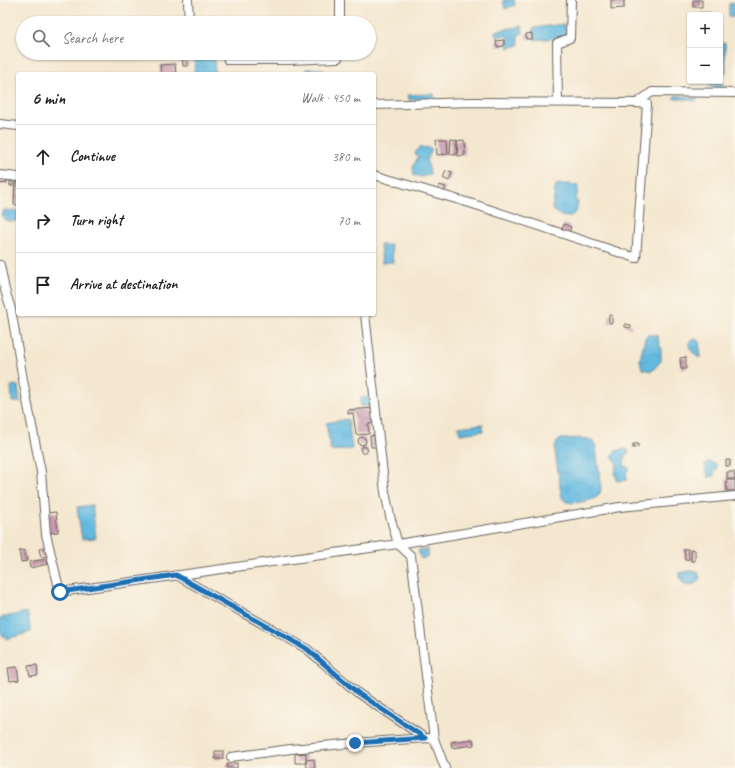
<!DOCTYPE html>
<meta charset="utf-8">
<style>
:root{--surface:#fff;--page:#f6f6f6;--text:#222;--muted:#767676;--line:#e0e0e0}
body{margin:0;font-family:Caveat,sans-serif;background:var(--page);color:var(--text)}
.controls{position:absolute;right:12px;top:12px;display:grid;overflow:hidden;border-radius:4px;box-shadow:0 1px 3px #0004}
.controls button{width:36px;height:36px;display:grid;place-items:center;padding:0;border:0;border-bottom:1px solid var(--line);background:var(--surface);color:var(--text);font:20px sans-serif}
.stop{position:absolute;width:12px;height:12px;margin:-9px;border:3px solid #1f6fb2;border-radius:50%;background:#fff}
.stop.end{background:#1f6fb2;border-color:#fff;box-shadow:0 1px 4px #0008}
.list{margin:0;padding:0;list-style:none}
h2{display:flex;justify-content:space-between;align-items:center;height:52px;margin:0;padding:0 16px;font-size:17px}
h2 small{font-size:13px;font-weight:400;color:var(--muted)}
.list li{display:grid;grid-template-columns:26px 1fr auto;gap:12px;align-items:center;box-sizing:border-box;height:64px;padding:0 16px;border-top:1px solid var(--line)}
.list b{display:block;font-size:15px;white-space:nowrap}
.list em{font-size:13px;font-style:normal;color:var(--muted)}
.icon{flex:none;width:22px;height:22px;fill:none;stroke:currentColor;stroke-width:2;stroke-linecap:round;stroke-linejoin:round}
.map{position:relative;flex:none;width:735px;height:768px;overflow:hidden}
.search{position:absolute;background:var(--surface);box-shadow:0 1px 3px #0004;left:16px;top:16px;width:360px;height:44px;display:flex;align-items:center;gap:10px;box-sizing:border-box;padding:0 14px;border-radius:22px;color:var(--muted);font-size:15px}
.panel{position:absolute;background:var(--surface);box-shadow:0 1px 3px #0004;left:16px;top:72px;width:360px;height:244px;border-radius:4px}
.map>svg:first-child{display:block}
</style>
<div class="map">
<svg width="735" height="768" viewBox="0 0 735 768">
<defs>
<pattern id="water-ripples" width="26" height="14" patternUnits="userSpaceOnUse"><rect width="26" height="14" fill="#64bae1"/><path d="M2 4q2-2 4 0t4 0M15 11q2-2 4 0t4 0" fill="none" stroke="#569fc0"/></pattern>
<pattern id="building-back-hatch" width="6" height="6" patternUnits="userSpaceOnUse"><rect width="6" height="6" fill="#ca9bb1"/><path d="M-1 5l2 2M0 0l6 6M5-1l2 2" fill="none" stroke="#a37e8f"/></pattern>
</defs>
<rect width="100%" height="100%" fill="#fbf7ec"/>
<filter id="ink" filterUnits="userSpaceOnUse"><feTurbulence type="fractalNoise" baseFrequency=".025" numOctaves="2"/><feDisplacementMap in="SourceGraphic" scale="8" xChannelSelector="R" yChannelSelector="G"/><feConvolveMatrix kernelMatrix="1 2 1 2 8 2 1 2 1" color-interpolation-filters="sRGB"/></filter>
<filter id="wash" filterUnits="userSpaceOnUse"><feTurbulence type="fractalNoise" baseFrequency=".012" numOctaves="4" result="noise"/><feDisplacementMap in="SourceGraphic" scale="16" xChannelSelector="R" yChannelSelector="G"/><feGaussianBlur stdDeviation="0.9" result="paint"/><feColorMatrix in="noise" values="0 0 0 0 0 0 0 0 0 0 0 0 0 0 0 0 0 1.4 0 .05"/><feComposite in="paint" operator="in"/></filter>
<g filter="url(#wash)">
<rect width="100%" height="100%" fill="#f4e7cf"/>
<path fill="url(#water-ripples)" stroke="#406b7e" d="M503,0H514L515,5L505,9Z
M735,3V17L729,16V4Z
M565,24V37L535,40L533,28Z
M522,26L523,33L518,35L519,45L508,48L507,35L496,37L495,31Z
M725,43L726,73H720V44Z
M214,53L215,74H194L195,54Z
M306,69H323V74H307Z
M720,82L725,86C721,89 713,89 709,86V84L712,85Z
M434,94L435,99L409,100L408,95Z
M676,95L697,98V101L673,98Z
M420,147L431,148V152L426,161L429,167L430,174L422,177L414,175L413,167L418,157L415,153Z
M566,184L578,185V193L575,199L578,202L576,212L569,217L561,216L552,209L556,185Z
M3,210L18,211V220L12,222L6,220L1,215Z
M380,245H391L393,262L382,263Z
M647,335H657L661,349V361L652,371L642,369L640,360L645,338Z
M695,339L699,341L701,357H697L690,349L689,342Z
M15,385L18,386L20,402H12L11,386Z
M370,397L371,406H360L361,398Z
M348,419L352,449L331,451L326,423Z
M483,424V431L460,434L458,427Z
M561,439C568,439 585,437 591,440C594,441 595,445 596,448L601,488C600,492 600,495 597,497C592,501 570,505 565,501C562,499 562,496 561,493L555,451C555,445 556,442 561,439Z
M625,449L629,451L628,454H625L624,466L628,467L629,469L626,472L627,480L617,481L615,473L617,463L612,457L615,451Z
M707,462H711L716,464L717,470L714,472V476L708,477C707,471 702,466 707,462Z
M92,505L96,538L82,539L77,507Z
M428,549V557L421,559L418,550Z
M690,571L698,572L700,578L695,584H684L680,579V573Z
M27,612L31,632L6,639L0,632V618Z"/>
<g id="blocks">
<path fill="url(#building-back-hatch)" d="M611,0H624V8L611,9Z
M693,0H702V7H693Z
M701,13H711V15H701Z
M532,33V39H526V34Z
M504,40V46L497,47L496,41Z
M182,53H187L188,66H183Z
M175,64L176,74H161L160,65Z
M436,139H447L448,154L437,155Z
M451,139L457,140L456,155L450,154Z
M464,140L465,155L458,156L457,141Z
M446,171L452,173L449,181L443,178Z
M0,179H7V183L0,184Z
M10,181L13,182V186H10Z
M15,182H18V205H14Z
M439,185L446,187L444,192L438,190Z
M564,224L571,227L568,235L561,232Z
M609,315H612V323H609Z
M625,324L631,325V328L625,327Z
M686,357V369H681L680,358Z
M374,408L375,423L368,424L369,434L356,435L353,413L348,414V410Z
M375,435L376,447H371L370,436Z
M358 441a4 4 0 1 1 8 0a4 4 0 1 1-8 0Z
M633,444H638V447L633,448Z
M360.5 450a3.5 3.5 0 1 1 7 0a3.5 3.5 0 1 1-7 0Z
M726,460H730V466H726Z
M727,472H734L735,479H727Z
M726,480H735V491H727Z
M56,512L58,532L48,533L46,513Z
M46,548L47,556L41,557L39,549Z
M684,549H688L689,559L685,560Z
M691,549L695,550V561H691Z
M24,550L27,561L21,562L19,551Z
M47,559L48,564L30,568L29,562Z
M37,665L38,675L30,676L28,666Z
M17,667L19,680L10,681L8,668Z
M473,739L474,745L452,748L451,742Z
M215,751H223V759H215Z
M306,753V763H295V754Z
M314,759L315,768H307L306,760Z
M237,763V768H227V764Z"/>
</g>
</g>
<g filter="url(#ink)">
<use href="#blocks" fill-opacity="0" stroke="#68635b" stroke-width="1"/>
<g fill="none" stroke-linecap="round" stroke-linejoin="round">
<g stroke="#68635b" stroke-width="10">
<path id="street" d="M188,0L189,23
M340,0V23
M227,53L228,60H289L338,58L339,53
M558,103L557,43L570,38L571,0
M374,105L473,102L637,103L652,92L735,93
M0,124L18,126
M0,175L18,177
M374,175L473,204L636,258L647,104L637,103
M0,265L5,290L11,309L23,380L41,472L46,534L60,592L398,544L620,507L735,496
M365,314L385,492L390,516L398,544L411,556L434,739L445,768
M176,575L307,649L359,694L425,738L434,739
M231,757L291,749L355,743L425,738"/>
</g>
<use href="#street" stroke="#fff" stroke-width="8"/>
</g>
</g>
<g fill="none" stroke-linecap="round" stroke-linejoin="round" filter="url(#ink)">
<path stroke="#1f6fb2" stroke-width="5" d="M60,592L176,575L307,649L359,694L425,738L355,743"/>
</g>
</svg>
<div class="controls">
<button>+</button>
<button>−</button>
</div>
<div class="stop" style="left:60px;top:592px"></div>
<div class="stop end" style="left:355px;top:743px"></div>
<div class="search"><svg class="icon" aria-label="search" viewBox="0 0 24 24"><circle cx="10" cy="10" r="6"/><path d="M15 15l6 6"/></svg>Search here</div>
<section class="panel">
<h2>6 min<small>Walk · 450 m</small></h2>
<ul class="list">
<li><svg class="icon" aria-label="ahead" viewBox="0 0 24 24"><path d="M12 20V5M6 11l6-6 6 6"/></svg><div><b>Continue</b></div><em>380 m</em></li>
<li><svg class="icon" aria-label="right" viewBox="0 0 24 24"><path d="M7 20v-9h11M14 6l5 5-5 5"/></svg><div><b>Turn right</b></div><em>70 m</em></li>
<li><svg class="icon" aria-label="arrive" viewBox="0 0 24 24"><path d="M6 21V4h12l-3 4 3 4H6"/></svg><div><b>Arrive at destination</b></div></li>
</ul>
</section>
</div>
